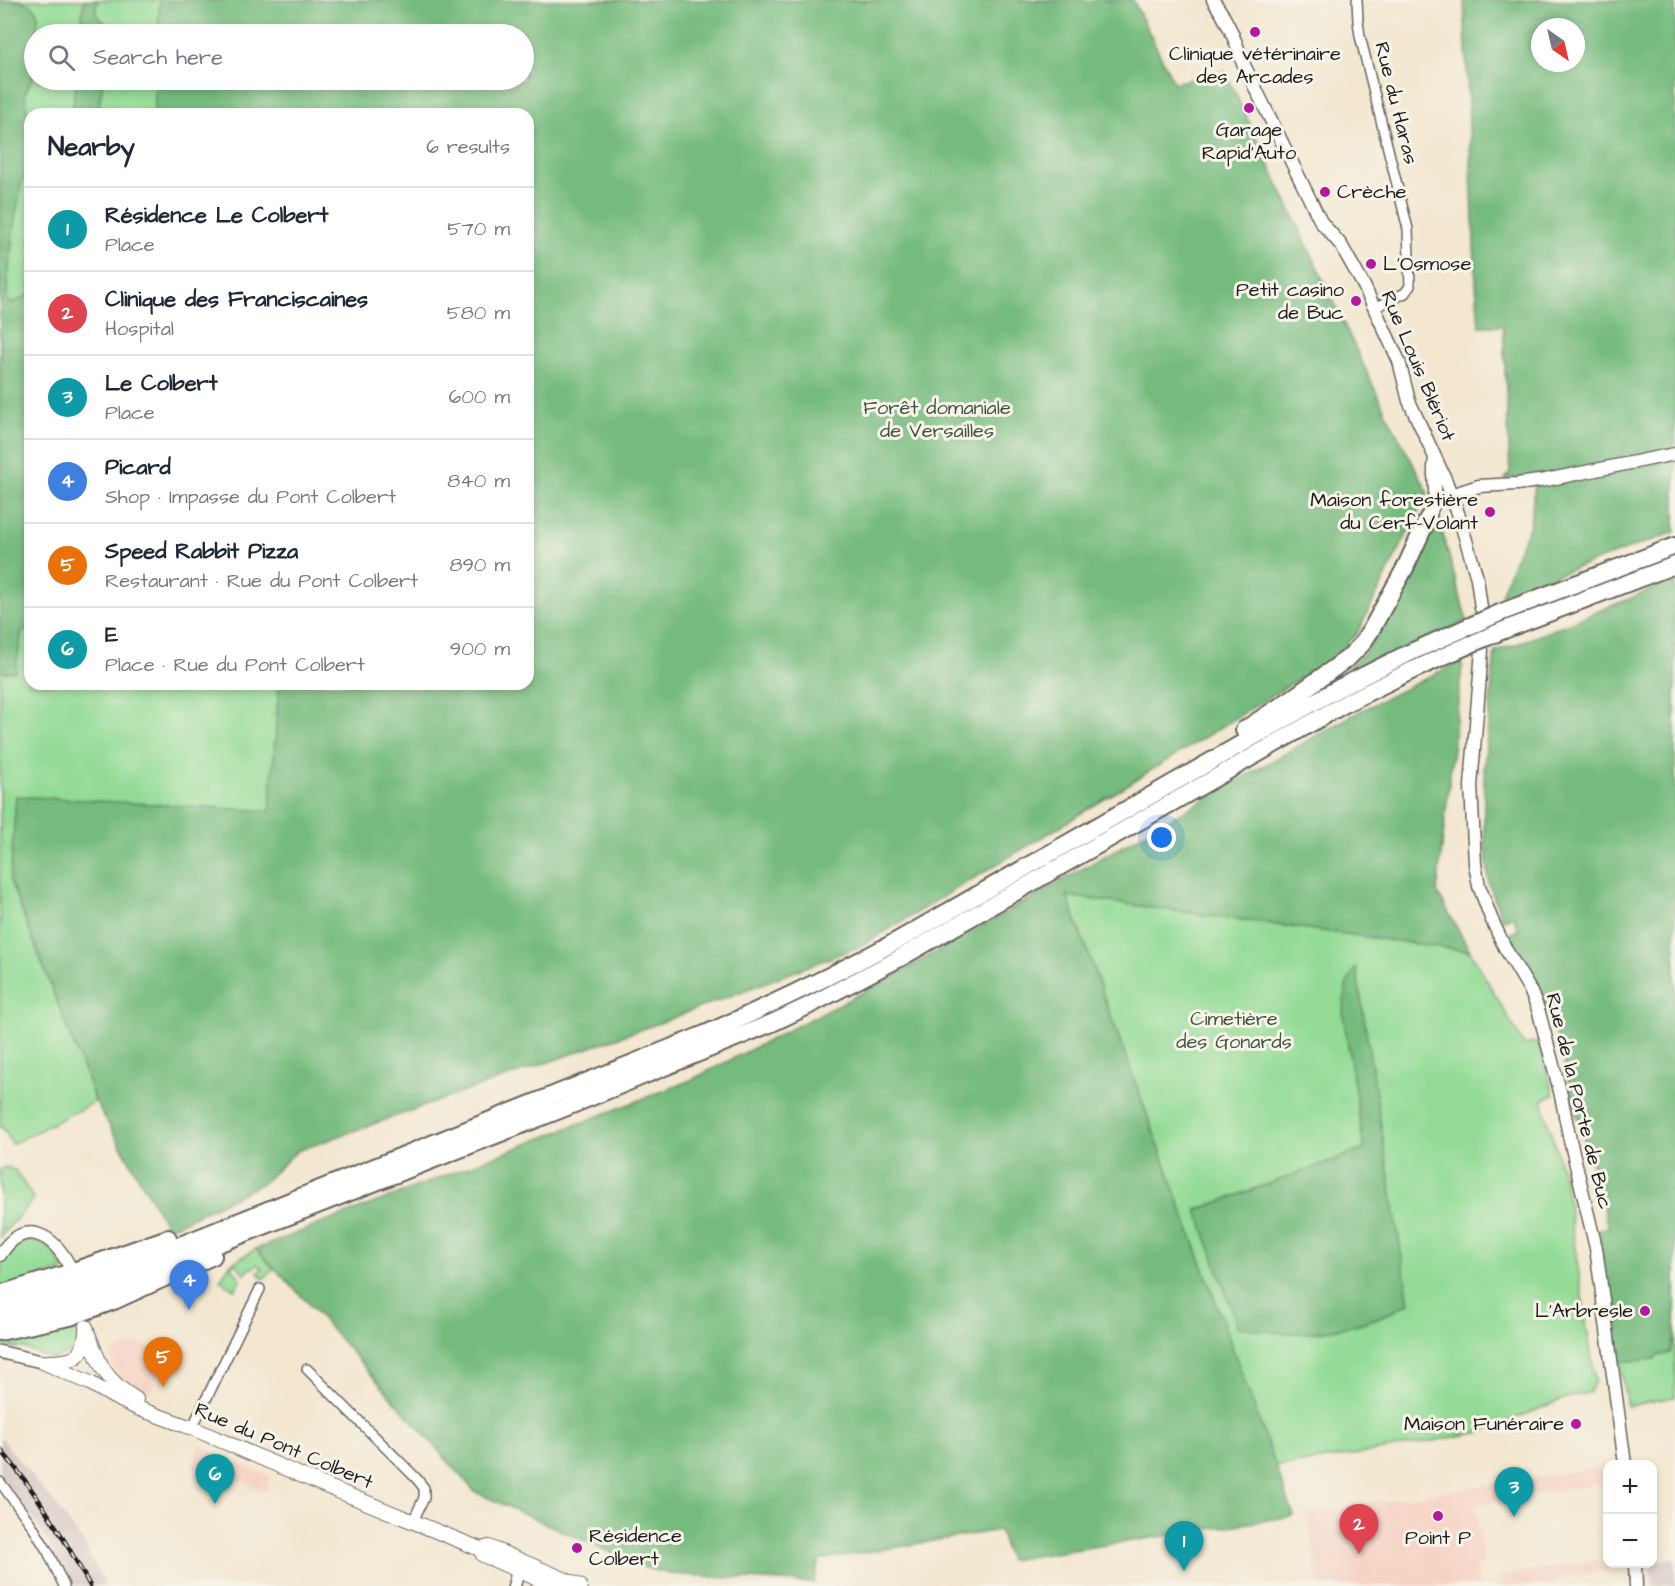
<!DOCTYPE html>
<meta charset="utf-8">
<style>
:root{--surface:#fff;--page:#f2f2f3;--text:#1f2937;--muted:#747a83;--line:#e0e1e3;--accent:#d93025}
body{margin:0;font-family:"Architects Daughter",sans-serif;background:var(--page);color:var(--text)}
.controls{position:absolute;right:18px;bottom:18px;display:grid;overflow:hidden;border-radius:12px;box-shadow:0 3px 9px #0003}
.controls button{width:54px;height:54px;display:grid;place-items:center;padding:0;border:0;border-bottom:2px solid var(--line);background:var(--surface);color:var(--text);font:30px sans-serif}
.compass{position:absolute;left:1531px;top:18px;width:54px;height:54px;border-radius:50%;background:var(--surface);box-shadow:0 3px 9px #0003;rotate:146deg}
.you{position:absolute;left:1162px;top:838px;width:21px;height:21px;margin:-15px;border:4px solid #fff;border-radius:50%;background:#1a73e8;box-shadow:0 0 0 9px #1a73e833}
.badge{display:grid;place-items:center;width:39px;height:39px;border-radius:50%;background:var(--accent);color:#fff;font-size:20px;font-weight:700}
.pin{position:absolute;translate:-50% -50px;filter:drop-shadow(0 2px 3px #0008)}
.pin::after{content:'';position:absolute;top:32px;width:21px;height:18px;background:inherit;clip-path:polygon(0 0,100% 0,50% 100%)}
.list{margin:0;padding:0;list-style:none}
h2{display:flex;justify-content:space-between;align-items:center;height:78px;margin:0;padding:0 24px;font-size:26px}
h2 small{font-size:20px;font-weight:400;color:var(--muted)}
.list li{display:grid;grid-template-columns:39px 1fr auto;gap:18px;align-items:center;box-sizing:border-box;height:84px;padding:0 24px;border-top:2px solid var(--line)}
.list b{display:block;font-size:22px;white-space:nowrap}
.list p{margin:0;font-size:20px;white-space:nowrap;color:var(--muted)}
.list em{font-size:20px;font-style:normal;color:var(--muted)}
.icon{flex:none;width:33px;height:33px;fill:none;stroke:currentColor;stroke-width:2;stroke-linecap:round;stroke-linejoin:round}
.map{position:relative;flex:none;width:1675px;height:1586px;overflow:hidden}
.search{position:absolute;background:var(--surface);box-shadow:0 3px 9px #0003;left:24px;top:24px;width:510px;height:66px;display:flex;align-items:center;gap:15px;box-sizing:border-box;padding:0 21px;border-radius:33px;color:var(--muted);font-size:22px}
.panel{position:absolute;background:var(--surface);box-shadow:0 3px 9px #0003;left:24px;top:108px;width:510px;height:582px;border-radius:18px}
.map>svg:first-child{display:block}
</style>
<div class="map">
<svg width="1675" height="1586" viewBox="0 0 1675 1586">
<rect width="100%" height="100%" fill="#f7f3e8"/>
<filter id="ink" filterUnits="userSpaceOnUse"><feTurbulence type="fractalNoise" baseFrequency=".0167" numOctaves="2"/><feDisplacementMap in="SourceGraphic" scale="12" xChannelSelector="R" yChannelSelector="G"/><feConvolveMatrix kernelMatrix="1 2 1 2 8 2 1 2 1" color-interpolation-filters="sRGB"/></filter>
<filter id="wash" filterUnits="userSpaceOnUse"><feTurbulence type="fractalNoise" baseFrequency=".008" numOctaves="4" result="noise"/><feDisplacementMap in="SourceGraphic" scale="24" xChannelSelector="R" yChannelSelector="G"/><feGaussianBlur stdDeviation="1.35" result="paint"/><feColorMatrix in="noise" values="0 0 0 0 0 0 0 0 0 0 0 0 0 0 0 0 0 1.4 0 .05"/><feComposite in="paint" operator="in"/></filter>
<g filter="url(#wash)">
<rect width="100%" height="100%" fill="#f3e7d0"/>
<path fill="#f6d2c3" d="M137,1342L167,1356V1357L150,1393L119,1379L110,1357L114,1351Z
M199,1445L271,1477L265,1492L235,1478L232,1485L192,1468Z
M1607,1466V1483L1562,1489V1491L1549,1493L1547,1491V1493L1475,1505L1484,1564L1477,1566L1479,1586H1320L1307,1514Z
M1607,1559L1608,1564H1625V1567L1571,1576L1555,1581V1586H1481L1500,1583V1576Z"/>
<path fill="#d1bfbd" d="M0,1437L55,1504L84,1544L106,1586H68L51,1548L32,1517L0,1478Z
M1675,1559V1586H1653L1650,1564H1652L1653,1561Z"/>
<path fill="#93db95" stroke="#587c58" stroke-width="1.5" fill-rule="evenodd" d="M0,0H160L159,34H34V80H156L154,114H30V684H280L272,812L87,1071L93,1098L95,1102L12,1144L3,1127L0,1128Z
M1067,896L1470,951L1524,1045L1538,1042L1554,1095L1542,1100L1565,1182L1595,1381L1590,1392L1566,1398L1481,1432L1378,1451L1276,1467ZM1364,1149L1238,1327L1197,1210Z
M7,1167L15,1170L34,1199L0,1237V1169Z
M1598,1229L1675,1268V1397L1627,1406Z
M25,1240C48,1241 54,1251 64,1270L0,1289C0,1265 1,1253 25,1240Z
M256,1249L274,1269L264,1279L258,1273L262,1269L258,1264L253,1268L252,1267L245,1274L234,1263L231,1267L241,1278L235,1290L220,1280L230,1264Z
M77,1323L81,1339L78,1350L52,1359L24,1348L0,1347V1339L51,1330Z"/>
<path fill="#76bb7e" stroke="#496c4d" stroke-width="1.5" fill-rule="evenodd" d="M0,0C16,0 38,0 38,19C38,24 37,30 36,34H34V73L25,94L29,127L26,171L21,184L13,232L7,286V301L13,303L29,295L30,290V630L22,631L15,672H0Z
M84,0H98L95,10L99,18L115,30L114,34H80Z
M160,0H1133L1174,83L1225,71L1385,411L1428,492L1357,634L1325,663L1064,824L861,946L662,1022L297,1151L263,1183L168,1229L96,1102L10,881L16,796L270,811L279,684H528V114H154L156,80H524V34H158Z
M1464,0H1675V446L1540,476L1505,479L1510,472L1503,326H1479L1475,267ZM1540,27H1576V63H1540Z
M76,80H103L98,114H72Z
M1675,459V532L1501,595L1515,558L1530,525L1535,485Z
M1438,517L1467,621L1351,672L1349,666L1366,652L1384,621L1430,529Z
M1675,580V1342L1673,1343L1670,1353L1657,1356L1655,1359L1617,1362L1598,1229L1608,1227L1596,1178L1574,1106L1561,1050L1548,1007L1544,1006L1537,986L1509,934L1518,930L1514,916L1502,919L1489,884L1484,831V769L1495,651L1515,645Z
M1461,661L1462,666L1437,892L1470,951L1067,896L1294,1516L1009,1560L999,1530L819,1560L814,1583L670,1574L643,1567L475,1492L308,1303L256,1249L691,1080L885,981L1362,710Z
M1356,967L1409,1303C1373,1324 1331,1333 1289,1333C1272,1333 1255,1329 1238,1327L1197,1210L1364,1149L1343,1013L1346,986Z"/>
</g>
<g filter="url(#ink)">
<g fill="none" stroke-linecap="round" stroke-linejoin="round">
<g stroke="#67635b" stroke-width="12">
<path id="street" d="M1357,0L1358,21L1360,36L1408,229L1410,286L1405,293L1374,308
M307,1369L417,1479L424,1488V1498L413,1521
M192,1428L260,1289
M0,1482L31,1524L48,1552L64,1586"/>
</g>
<g stroke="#67635b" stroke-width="15">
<path id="secondary" d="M1213,0C1226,18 1236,40 1242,61L1321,222L1341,245L1364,286L1399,361L1409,401L1446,481L1458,513L1477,578L1481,608
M1434,502L1451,495L1479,486L1517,484L1546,480L1675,454
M1428,518C1430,513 1432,508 1434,504C1438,489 1431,473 1435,459
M1482,650L1471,786L1475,864L1479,886L1491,918L1505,948L1530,990L1538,1009L1560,1091L1570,1140L1596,1248L1625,1464
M0,1255C24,1217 53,1234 70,1267
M0,1352L43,1362
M1635,1564L1636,1586
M514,1586L518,1571"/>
</g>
<g stroke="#67635b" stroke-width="16">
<path id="primary" d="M86,1327C98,1361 103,1380 136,1399
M43,1362L90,1383L114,1397L137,1408L192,1428L321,1484L480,1549L489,1547L580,1586
M48,1362C73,1362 85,1358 86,1331
M480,1549L483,1555L554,1586"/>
</g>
<g stroke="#67635b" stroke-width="20">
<path id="highway" d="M1502,612L1675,546
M1504,630L1675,565
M1244,730L1291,699L1348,658L1362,644L1371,630L1405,568L1428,518
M0,1294L62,1275L168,1238
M0,1307L60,1291L116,1271L705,1034C769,1006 833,975 895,942L1339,688L1409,653L1470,626
M0,1320L34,1313L85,1296L562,1109L772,1023L808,1006L900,958L1348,702L1413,670L1471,644
M0,1332L70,1317L116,1300L213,1256"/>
</g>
<use href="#street" stroke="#fff" stroke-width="9"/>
<use href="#secondary" stroke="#fff" stroke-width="12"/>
<use href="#primary" stroke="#fff" stroke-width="14"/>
<use href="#highway" stroke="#fff" stroke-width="16"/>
<g stroke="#1c1c1c" stroke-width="4.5">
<path id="rail" d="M0,1449C36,1491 64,1538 90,1586"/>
</g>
<use href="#rail" stroke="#f7f3e8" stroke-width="2" stroke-dasharray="7" stroke-linecap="butt"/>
<g stroke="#67635b" stroke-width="20" stroke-linecap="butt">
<path id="highway-bridge" d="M1470,626L1502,612
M1471,644L1504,630"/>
</g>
<use href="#highway-bridge" stroke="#fff" stroke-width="16"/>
</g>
</g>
<g fill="#b5179e" stroke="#f7f3e8" stroke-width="2">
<circle cx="1255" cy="32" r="6"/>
<circle cx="1249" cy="108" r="6"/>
<circle cx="1325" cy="192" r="6"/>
<circle cx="1371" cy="264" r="6"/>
<circle cx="1356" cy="301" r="6"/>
<circle cx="1490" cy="512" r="6"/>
<circle cx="1645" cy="1311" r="6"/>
<circle cx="1576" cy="1424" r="6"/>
<circle cx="1438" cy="1516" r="6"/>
<circle cx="577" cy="1548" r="6"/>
</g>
<g text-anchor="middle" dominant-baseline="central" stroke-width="6" stroke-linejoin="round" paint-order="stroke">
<g font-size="20" fill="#1c1c1c" stroke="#f7f3e8" text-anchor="end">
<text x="1255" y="54" text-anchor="middle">Clinique vétérinaire<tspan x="1255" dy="23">des Arcades</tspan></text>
<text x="1249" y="130" text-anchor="middle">Garage<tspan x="1249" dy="23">Rapid'Auto</tspan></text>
<text x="1337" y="192" text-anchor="start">Crèche</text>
<text x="1383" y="264" text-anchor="start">L'Osmose</text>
<text x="1344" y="290">Petit casino<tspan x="1344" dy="23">de Buc</tspan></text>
<text x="1478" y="500">Maison forestière<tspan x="1478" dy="23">du Cerf-Volant</tspan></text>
<text x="1633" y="1311">L’Arbresle</text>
<text x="1564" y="1424">Maison Funéraire</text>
<text x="589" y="1536" text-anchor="start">Résidence<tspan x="589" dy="23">Colbert</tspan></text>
<text x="1438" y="1538" text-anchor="middle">Point P</text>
</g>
<g font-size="20" fill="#1c1c1c" stroke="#f7f3e8">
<text transform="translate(1396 103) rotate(76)">Rue du Haras</text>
<text transform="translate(1418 366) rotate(67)">Rue Louis Blériot</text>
<text transform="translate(1579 1101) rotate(76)">Rue de la Porte de Buc</text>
<text transform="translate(284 1446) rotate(23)">Rue du Pont Colbert</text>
</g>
<g font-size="20" fill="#405540" stroke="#f7f3e8">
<text x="937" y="408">Forêt domaniale<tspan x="937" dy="23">de Versailles</tspan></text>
<text x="1234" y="1019">Cimetière<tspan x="1234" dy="23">des Gonards</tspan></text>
</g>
</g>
</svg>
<div class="controls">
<button>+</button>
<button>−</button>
</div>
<svg class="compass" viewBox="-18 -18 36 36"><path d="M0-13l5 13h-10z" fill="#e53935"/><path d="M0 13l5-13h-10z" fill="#747a83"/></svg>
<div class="you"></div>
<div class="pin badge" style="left:1184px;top:1571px;background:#0f9aa8">1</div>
<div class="pin badge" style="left:1359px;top:1554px;background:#e0444e">2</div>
<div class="pin badge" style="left:1514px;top:1517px;background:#0f9aa8">3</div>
<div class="pin badge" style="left:189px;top:1310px;background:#3f7fe0">4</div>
<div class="pin badge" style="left:163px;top:1387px;background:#e8710a">5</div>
<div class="pin badge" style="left:215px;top:1504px;background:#0f9aa8">6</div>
<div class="search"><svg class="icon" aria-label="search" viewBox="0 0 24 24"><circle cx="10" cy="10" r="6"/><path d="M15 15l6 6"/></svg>Search here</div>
<section class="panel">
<h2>Nearby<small>6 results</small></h2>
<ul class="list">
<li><span class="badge" style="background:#0f9aa8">1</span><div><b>Résidence Le Colbert</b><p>Place</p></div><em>570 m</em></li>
<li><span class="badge" style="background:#e0444e">2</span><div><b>Clinique des Franciscaines</b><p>Hospital</p></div><em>580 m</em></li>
<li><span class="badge" style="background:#0f9aa8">3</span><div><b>Le Colbert</b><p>Place</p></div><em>600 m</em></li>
<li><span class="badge" style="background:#3f7fe0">4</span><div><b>Picard</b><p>Shop · Impasse du Pont Colbert</p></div><em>840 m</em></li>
<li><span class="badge" style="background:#e8710a">5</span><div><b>Speed Rabbit Pizza</b><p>Restaurant · Rue du Pont Colbert</p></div><em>890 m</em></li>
<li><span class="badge" style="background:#0f9aa8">6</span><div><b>E</b><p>Place · Rue du Pont Colbert</p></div><em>900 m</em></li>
</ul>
</section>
</div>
